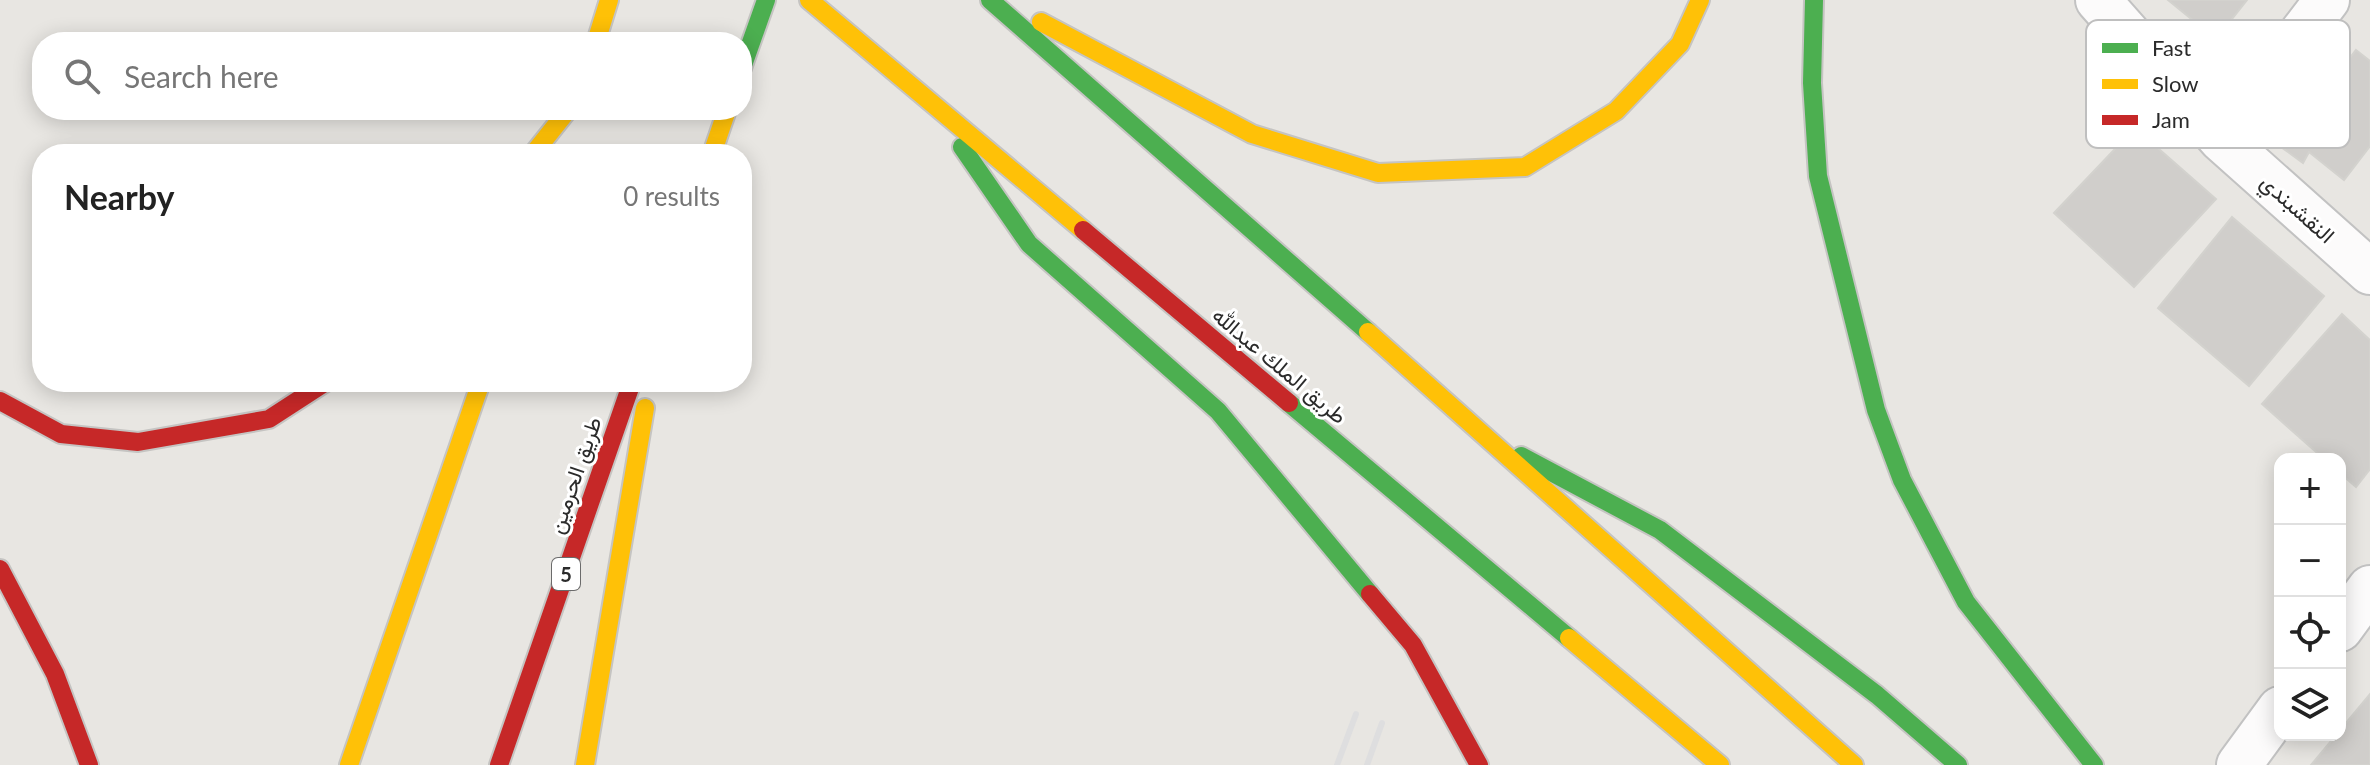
<!DOCTYPE html>
<meta charset="utf-8">
<style>
:root{--surface:#fff;--page:#f6f6f6;--text:#222;--muted:#767676;--line:#e0e0e0}
body{margin:0;font-family:Lato,Vazirmatn,sans-serif;background:var(--page);color:var(--text)}
.controls{position:absolute;right:24px;bottom:24px;display:grid;overflow:hidden;border-radius:16px;box-shadow:0 4px 20px #0003}
.controls button{width:72px;height:72px;display:grid;place-items:center;padding:0;border:0;border-bottom:2px solid var(--line);background:var(--surface);color:var(--text);font:40px sans-serif}
.list{margin:0;padding:0;list-style:none}
h2{display:flex;justify-content:space-between;align-items:center;height:104px;margin:0;padding:0 32px;font-size:34px}
h2 small{font-size:26px;font-weight:400;color:var(--muted)}
.icon{flex:none;width:44px;height:44px;fill:none;stroke:currentColor;stroke-width:2;stroke-linecap:round;stroke-linejoin:round}
.map{position:relative;flex:none;width:2370px;height:765px;overflow:hidden}
.search{position:absolute;background:var(--surface);box-shadow:0 4px 20px #0003;left:32px;top:32px;width:720px;height:88px;display:flex;align-items:center;gap:20px;box-sizing:border-box;padding:0 28px;border-radius:32px;color:var(--muted);font-size:30px}
.panel{position:absolute;background:var(--surface);box-shadow:0 4px 20px #0003;left:32px;top:144px;width:720px;height:248px;border-radius:32px}
.map>svg:first-child{display:block}
</style>
<div class="map">
<svg width="2370" height="765" viewBox="0 0 2370 765">
<rect width="100%" height="100%" fill="#e8e6e2"/>
<path fill="#d0cecb" stroke="#d3d2ce" stroke-width="2" d="M2168,0H2247L2216,39Z
M2356,50L2370,61V146L2344,180L2309,152L2303,163L2281,147Z
M2135,128L2216,199L2134,287L2054,213Z
M2232,217L2324,296L2249,386L2158,308Z
M2342,314L2370,340V469L2356,487L2340,473V459H2324L2262,404Z
M2370,694V765H2311L2336,735H2340V730Z"/>
<g fill="none" stroke-linecap="round" stroke-linejoin="round">
<g stroke="#c2c2c2" stroke-width="48">
<path id="street" d="M2098,0L2221,139L2370,272
M2221,139L2327,0
M2340,629L2370,588
M2239,765L2280,709"/>
</g>
<g stroke="#c5c4c2" stroke-width="22">
<path id="fast" d="M990,0L1368,332
M1814,0L1812,83L1818,176L1876,410L1902,480L1966,602L2094,765
M742,68L766,0
M962,147L1029,244L1218,411L1370,594
M1289,403L1569,638
M1521,456L1660,530L1877,695L1958,765"/>
</g>
<g stroke="#c5c4c2" stroke-width="22">
<path id="slow" d="M809,0L1083,230
M1041,22L1252,134L1378,173L1525,167L1616,111L1680,44L1700,0
M596,42L609,0
M533,154L568,110
M712,154L727,110
M1368,332L1854,765
M1569,638L1720,765
M349,765L481,382
M585,765L645,408"/>
</g>
<g stroke="#c5c4c2" stroke-width="22">
<path id="jam" d="M1083,230L1289,403
M0,401L61,434L138,442L269,419L326,382
M0,569L55,674L89,765
M1370,594L1413,645L1479,765
M499,765L632,382"/>
</g>
<use href="#street" stroke="#fcfbfb" stroke-width="44"/>
<use href="#fast" stroke="#4caf50" stroke-width="18"/>
<use href="#slow" stroke="#ffc107" stroke-width="18"/>
<use href="#jam" stroke="#c62828" stroke-width="18"/>
<path stroke="#dededf" stroke-width="6" d="M1337,765L1356,714
M1367,765L1382,723"/>
</g>
<g text-anchor="middle" dominant-baseline="central" stroke-width="6" stroke-linejoin="round" paint-order="stroke">
<rect fill="#fff" stroke="#6b6b6b" stroke-width="2" x="552" y="558" width="28" height="32" rx="6"/>
<g font-size="20" font-weight="bold" fill="#2b2b2b">
<text x="566" y="574">5</text>
</g>
<g font-size="22" fill="#2b2b2b" stroke="#fff">
<text transform="translate(2298 208) rotate(42)">النقشبندي</text>
<text transform="translate(1280 365) rotate(40)">طريق الملك عبدالله</text>
<text transform="translate(574 475) rotate(-71)">طريق الحرمين</text>
</g>
</g>
<rect x="2086" y="20" width="264" height="128" rx="12" fill="#fff" stroke="#bfbfbf" stroke-width="2"/>
<rect x="2102" y="43" width="36" height="10" fill="#4caf50"/>
<rect x="2102" y="79" width="36" height="10" fill="#ffc107"/>
<rect x="2102" y="115" width="36" height="10" fill="#c62828"/>
<g font-size="22" fill="#2b2b2b">
<text x="2152" y="56">Fast</text>
<text x="2152" y="92">Slow</text>
<text x="2152" y="128">Jam</text>
</g>
</svg>
<div class="controls">
<button>+</button>
<button>−</button>
<button><svg class="icon" aria-label="locate" viewBox="0 0 24 24"><circle cx="12" cy="12" r="6"/><path d="M12 2v4M12 18v4M2 12h4M18 12h4"/></svg></button>
<button><svg class="icon" aria-label="layers" viewBox="0 0 24 24"><path d="M12 4l9 5-9 5-9-5zM3 14l9 5 9-5"/></svg></button>
</div>
<div class="search"><svg class="icon" aria-label="search" viewBox="0 0 24 24"><circle cx="10" cy="10" r="6"/><path d="M15 15l6 6"/></svg>Search here</div>
<section class="panel">
<h2>Nearby<small>0 results</small></h2>
<ul class="list">
</ul>
</section>
</div>
